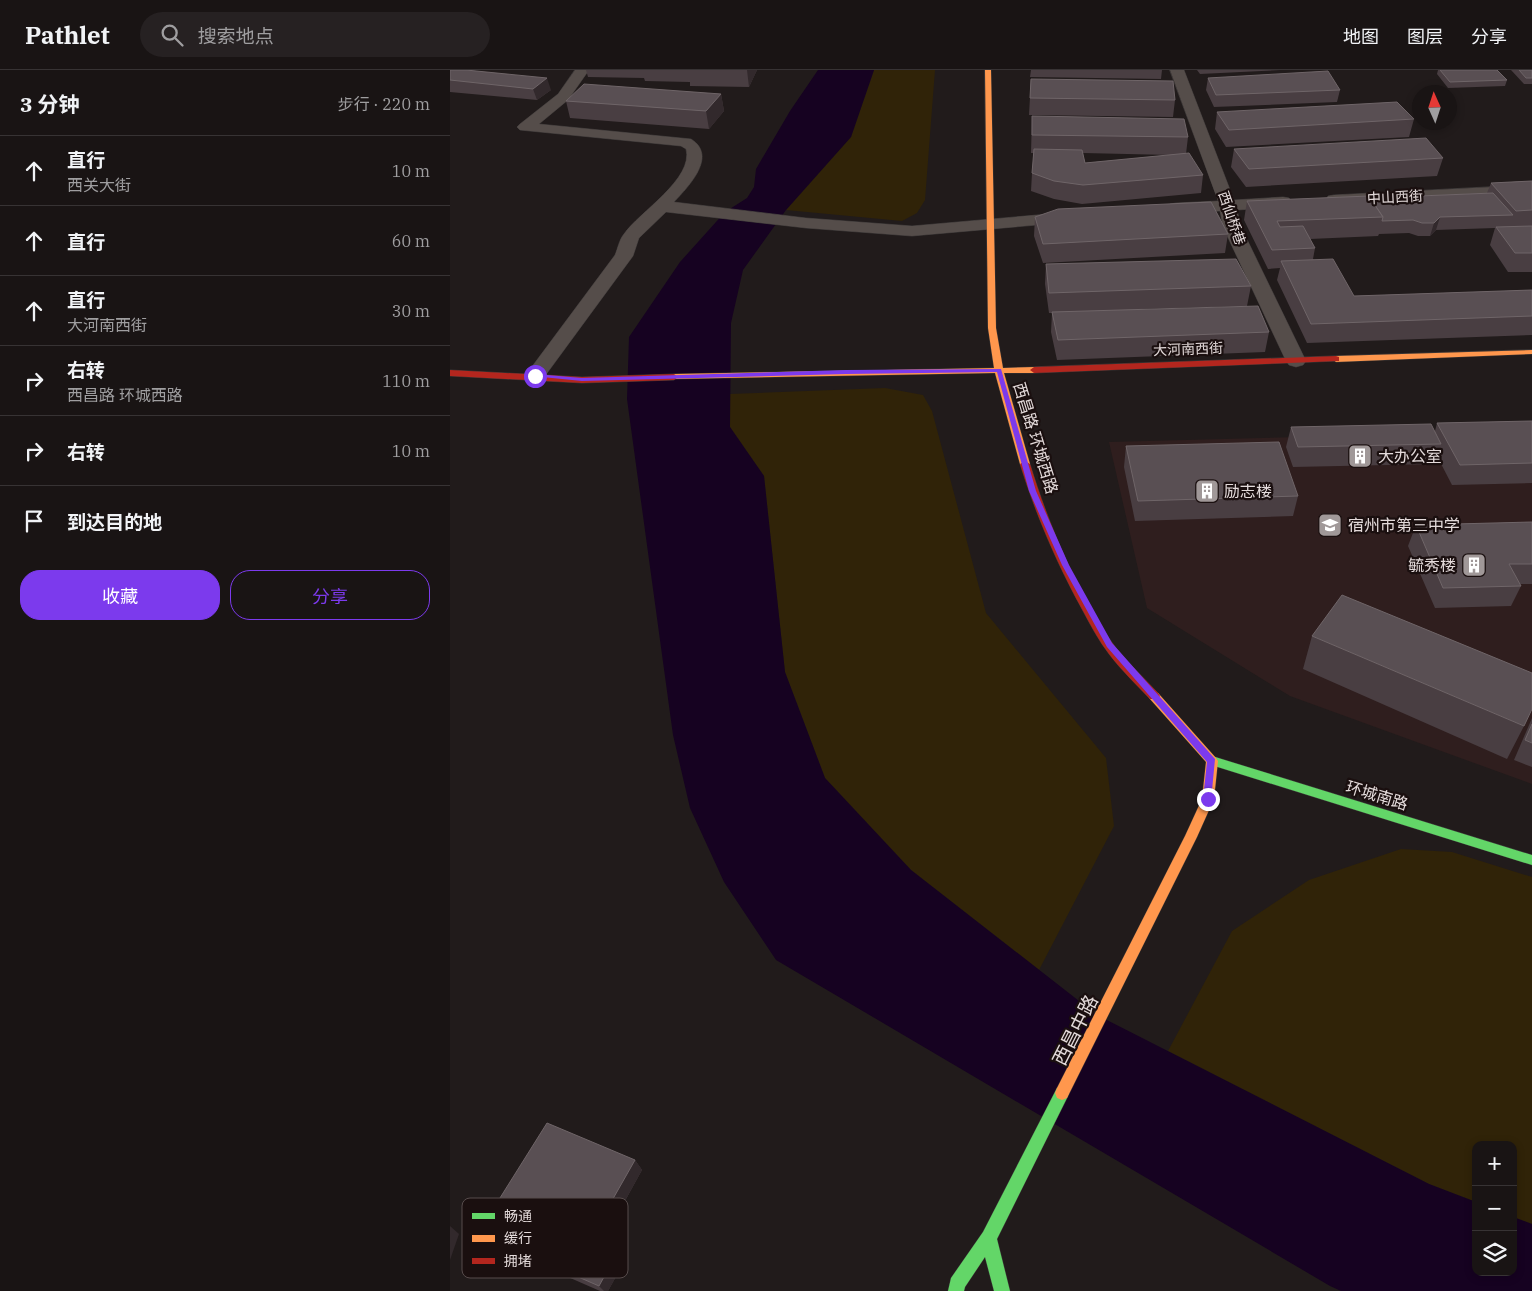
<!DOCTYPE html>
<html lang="zh">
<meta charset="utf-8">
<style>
:root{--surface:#191414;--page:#262122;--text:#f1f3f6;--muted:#9f9ea0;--line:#373334;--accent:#7c3aed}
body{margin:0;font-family:"IBM Plex Serif","Noto Sans SC",serif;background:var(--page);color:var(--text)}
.controls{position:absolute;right:15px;bottom:15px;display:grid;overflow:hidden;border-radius:10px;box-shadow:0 2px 8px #0003}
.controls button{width:45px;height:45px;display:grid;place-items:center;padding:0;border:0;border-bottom:1px solid var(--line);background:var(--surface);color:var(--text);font:25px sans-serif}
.compass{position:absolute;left:962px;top:15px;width:45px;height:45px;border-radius:50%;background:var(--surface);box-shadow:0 2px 8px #0003;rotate:357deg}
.stop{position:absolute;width:15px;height:15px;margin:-11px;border:4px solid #7c3aed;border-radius:50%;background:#fff}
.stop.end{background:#7c3aed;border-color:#fff;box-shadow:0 1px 5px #0008}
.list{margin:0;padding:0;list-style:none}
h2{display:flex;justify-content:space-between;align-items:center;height:65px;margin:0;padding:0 20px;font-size:21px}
h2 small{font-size:16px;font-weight:400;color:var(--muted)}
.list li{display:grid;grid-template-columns:32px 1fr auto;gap:15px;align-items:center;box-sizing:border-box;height:70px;padding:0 20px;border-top:1px solid var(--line)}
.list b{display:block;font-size:19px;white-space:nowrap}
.list p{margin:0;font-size:16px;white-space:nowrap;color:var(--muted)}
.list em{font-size:16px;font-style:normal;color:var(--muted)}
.actions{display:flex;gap:10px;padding:15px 20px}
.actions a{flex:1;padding:11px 0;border:1px solid var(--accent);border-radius:20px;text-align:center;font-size:18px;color:var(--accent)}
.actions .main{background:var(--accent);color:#fff}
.icon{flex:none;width:28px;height:28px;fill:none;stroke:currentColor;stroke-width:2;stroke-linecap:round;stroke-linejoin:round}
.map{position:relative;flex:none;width:1082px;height:1221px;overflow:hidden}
header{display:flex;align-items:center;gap:30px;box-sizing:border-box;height:70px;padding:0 25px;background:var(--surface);border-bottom:1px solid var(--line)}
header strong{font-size:24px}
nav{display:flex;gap:28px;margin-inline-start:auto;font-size:18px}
.search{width:350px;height:45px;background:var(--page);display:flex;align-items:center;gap:12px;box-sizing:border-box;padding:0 18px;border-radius:28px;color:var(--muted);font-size:19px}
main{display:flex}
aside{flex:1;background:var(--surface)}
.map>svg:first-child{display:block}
</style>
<header>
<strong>Pathlet</strong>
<div class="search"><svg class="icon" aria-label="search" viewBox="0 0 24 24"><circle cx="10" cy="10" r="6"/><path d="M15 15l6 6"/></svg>搜索地点</div>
<nav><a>地图</a><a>图层</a><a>分享</a></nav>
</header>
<main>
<aside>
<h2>3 分钟<small>步行 · 220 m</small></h2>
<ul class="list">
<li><svg class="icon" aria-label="ahead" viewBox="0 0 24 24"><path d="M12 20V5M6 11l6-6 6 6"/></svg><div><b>直行</b><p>西关大街</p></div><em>10 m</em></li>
<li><svg class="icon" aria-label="ahead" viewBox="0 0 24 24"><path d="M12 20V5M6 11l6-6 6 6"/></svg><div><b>直行</b></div><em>60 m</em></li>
<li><svg class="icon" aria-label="ahead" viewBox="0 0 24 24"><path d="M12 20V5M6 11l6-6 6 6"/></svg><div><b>直行</b><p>大河南西街</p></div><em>30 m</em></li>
<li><svg class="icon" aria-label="right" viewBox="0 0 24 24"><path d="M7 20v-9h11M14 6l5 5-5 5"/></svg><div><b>右转</b><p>西昌路 环城西路</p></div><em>110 m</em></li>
<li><svg class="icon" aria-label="right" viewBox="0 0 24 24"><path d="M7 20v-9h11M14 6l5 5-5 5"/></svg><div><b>右转</b></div><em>10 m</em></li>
<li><svg class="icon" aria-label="arrive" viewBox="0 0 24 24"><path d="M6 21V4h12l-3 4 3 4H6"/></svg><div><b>到达目的地</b></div></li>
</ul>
<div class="actions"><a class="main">收藏</a><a>分享</a></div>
</aside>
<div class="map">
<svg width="1082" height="1221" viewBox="0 0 1082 1221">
<rect width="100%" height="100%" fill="#211b1b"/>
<path fill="#2f1e1e" d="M1082,361V714L840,626L697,538L659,372Z"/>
<path fill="#302308" d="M424,0H485L475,130L467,143L452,151L336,140L401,67Z
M435,318L473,325L482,341L536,543L656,688L664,756L589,900L461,800L375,708L335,602L314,406L280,357V324Z
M951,779L1002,782L1082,807V1154L1063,1147V1075H1026V1132L979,1114L718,981L782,861L859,810Z"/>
<path fill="#160221" d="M368,0H424L401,67L336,140L293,200L281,253L280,357L314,406L335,602L375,708L461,800L647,945L979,1114L1026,1132V1202H1063V1147L1082,1154V1221H891L880,1216L326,890L274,812L240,738L223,665L177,329L179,267L230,192L275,142L297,128L304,117L306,99L340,41Z"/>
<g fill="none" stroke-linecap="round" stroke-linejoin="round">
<g stroke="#3b3737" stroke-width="1">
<path id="street" d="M125,0H139L118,30L89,54L241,69C268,86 239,116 224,132L356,148L462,156L621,142L627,143L630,147L627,151L621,152L462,166L356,158L216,142L189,168L183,186L92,310L85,312L78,310L75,306L165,185C168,178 169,170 174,164C189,142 244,109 236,79L231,76L70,60L67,57L70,54L108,24Z
M720,0H734L784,130L833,127L839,128L842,132L839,136L833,137L787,140L791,157L856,291L853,295L846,297L839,295L836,291L773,157L770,141L726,143L720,142L717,138L720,134L726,133L768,131Z
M1082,115V125L884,135L878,134L876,130L878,126L884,125Z"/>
</g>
<g stroke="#3b3737" stroke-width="1">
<path id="fast" d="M762,686L1082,785V795L758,694L756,691L758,688Z
M612,1016L617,1018L619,1023L617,1028L547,1169L560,1221H544L535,1187L515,1217L514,1221H498L501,1208L533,1162L607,1018Z"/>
</g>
<g stroke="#3b3737" stroke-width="1">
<path id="slow" d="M535,0H541L546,258L553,298L584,297L588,300L584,303H554L580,394L578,396H572L570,394L545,303L221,309L220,307L224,304L544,298L538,258Z
M1082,280V284L886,292L882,289L886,286Z
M704,622L708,623L766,688L768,691L764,729L747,767L617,1028L612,1030L607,1028L605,1023L607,1018L735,766L752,729L756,692L700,629L698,626L700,623Z"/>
</g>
<g stroke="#3b3737" stroke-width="1">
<path id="jam" d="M886,286L889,287V291L584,303L580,300L584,297Z
M0,300L132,307L224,304L228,307L224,310L132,313L0,306Z
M575,391L580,394C598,453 629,528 666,578C679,594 694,608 708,623L710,626L708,629H700C686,614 671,600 659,584C649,571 641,556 633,541C607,494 586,445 570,394Z"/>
</g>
<use href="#street" fill="#554d4a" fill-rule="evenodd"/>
<use href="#fast" fill="#63d668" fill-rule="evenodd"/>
<use href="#slow" fill="#ff974d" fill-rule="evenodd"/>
<use href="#jam" fill="#b3261e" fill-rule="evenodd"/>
</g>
<path fill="#493e42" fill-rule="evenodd" d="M0,0L101,20L87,30L0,22Z
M136,0H307L299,17L240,16V12L195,11L194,8L138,7Z
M581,0H712L711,9L580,7Z
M747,0H830L750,4Z
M988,0H1047L1057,10L1055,16L998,18L987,4Z
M1061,0H1082V14H1074Z
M758,8L890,20L887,32L764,37L756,20Z
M581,9L725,30L723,47L579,45Z
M271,24L274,41L259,59L120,48L116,31Z
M767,42L964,49L959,67L776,77L765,59Z
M582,46L738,67L736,84L753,105L751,123L632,134L604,129L581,121L582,103L584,83H581ZM633,83L721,85L635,93Z
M784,79L993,88L987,106L796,117L781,97Z
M1082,111V202H1058L1040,175L1045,158L986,160L980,166H968L959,163L929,164L928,166L860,169L865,178L863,189L904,226L1082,220V265L857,273L827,210L830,198L818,199L794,150L797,131L920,128L1037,123L1041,113Z
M585,147L778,164L775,183L593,193L584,166Z
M596,194L801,216L797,236L691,239L819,262L815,282L607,290L601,262L602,243H599L595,214Z
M1082,351V413L1002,415L987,386L984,394L843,397L836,377L841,357L985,361L987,353Z
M676,376L848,426L843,446L685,451L674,397Z
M1082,452V514H1070L1071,516L1061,536L985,538L958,476L966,455Z
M862,566L1074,656L1057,689L853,599Z
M1082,648V697L1064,690Z
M185,1090L192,1100L154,1169L171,1176L178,1185L158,1221H150L38,1172L28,1163Z"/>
<path fill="#32292c" d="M297,0H307L299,17Z
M97,8L101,20L87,30L83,19Z
M271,24L274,41L259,59L256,41Z
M990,147L986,160L980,166L984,153Z
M185,1090L192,1100L151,1174L143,1164Z
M0,1156L9,1164L0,1190Z
M171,1176L178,1185L158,1221H154L149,1216Z"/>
<path fill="#594f53" stroke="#6f6568" d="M0,0H16L97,8L83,19L0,10Z
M990,0H1047L1057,10L1000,12Z
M1069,0H1082V8H1076Z
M878,1L890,20L766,25L758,8Z
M581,9L723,11L725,30L580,28Z
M134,14L271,24L256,41L116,31Z
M947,32L964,49L779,60L767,42Z
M582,46L734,49L738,67L582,65Z
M976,68L993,88L799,99L784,79Z
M584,79L632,80L635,93L739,83L753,105L633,115L604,111L582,103Z
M1082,111V140L1066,141L1041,113Z
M1043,123L1063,145L990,147L984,153H972L963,150L932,151L933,147L920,128Z
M919,126L933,147L827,151L830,157L853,156L865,178L822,180L797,131Z
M761,132L778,164L593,174L585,147L608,139Z
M1082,156V183H1065L1046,157Z
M786,189L801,216L599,223L596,194Z
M883,189L904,226L1082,220V246L861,254L831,191Z
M808,236L819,262L608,270L602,242Z
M1082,351V393L1010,395L987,353Z
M981,354L991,374L848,377L841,357Z
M829,372L848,426L688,431L676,376Z
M1082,452V494H1059L1071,516L993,518L966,455Z
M892,525L1082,603V639L1074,656L862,566Z
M1082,654V673L1075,670Z
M97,1053L185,1090L143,1164L171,1176L149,1216L28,1163Z"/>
<path fill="#7c3aed" d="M551,299L586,421L619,495L662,573L765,689L761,731L758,732L753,729L757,692L657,577L612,495L579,421L547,302L396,304L132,311L82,306L85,304L132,308L396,300Z"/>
<defs>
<g id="building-square" transform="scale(1.25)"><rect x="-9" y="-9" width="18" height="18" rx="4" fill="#a09898" stroke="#1a0f0f"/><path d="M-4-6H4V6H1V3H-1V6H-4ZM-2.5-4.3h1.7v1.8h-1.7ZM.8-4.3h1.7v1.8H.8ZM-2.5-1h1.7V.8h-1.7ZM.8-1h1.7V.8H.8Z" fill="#fff"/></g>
<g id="school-square" transform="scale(1.25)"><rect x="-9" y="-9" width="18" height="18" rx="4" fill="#a09898" stroke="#1a0f0f"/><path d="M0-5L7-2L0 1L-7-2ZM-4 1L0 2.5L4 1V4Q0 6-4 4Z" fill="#fff"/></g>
</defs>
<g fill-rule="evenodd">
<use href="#building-square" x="910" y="386"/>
<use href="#building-square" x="757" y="421"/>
<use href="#school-square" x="880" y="455"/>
<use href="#building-square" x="1024" y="495"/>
</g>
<g text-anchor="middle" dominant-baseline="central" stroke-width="4.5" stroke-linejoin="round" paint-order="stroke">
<g font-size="14" fill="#e4dbdb" stroke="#1a0f0f">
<text transform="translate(945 127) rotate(-3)">中山西街</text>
<text transform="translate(782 148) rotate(71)">西仙桥巷</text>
<text transform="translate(738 279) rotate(-2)">大河南西街</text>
</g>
<g font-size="16" fill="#e4dbdb" stroke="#1a0f0f">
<text transform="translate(586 368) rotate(73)">西昌路 环城西路</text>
<text transform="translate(927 725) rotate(17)">环城南路</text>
</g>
<g font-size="16" fill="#e4dbdb" stroke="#1a0f0f" text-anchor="start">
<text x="928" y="386">大办公室</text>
<text x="774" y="421">励志楼</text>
<text x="898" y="455">宿州市第三中学</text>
<text x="1006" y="495" text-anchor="end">毓秀楼</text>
</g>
<g font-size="19" fill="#e4dbdb" stroke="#1a0f0f">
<text transform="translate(625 960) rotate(-63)">西昌中路</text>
</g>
</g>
<rect x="12" y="1128" width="166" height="80" rx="8" fill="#1a0f0f" stroke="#574c4c" stroke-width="1"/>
<rect x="22" y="1143" width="23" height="6" fill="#63d668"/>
<rect x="22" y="1165" width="23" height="7" fill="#ff974d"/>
<rect x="22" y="1188" width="23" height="6" fill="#b3261e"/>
<g font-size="14" fill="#e4dbdb">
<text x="54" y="1151">畅通</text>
<text x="54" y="1173">缓行</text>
<text x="54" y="1196">拥堵</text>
</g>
</svg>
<div class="controls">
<button>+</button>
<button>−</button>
<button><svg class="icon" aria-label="layers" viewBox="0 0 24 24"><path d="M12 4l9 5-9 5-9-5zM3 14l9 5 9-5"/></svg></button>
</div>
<svg class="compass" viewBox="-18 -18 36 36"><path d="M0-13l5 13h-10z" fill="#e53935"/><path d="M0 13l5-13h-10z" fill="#9f9ea0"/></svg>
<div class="stop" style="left:85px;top:306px"></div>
<div class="stop end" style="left:758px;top:729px"></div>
</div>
</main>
